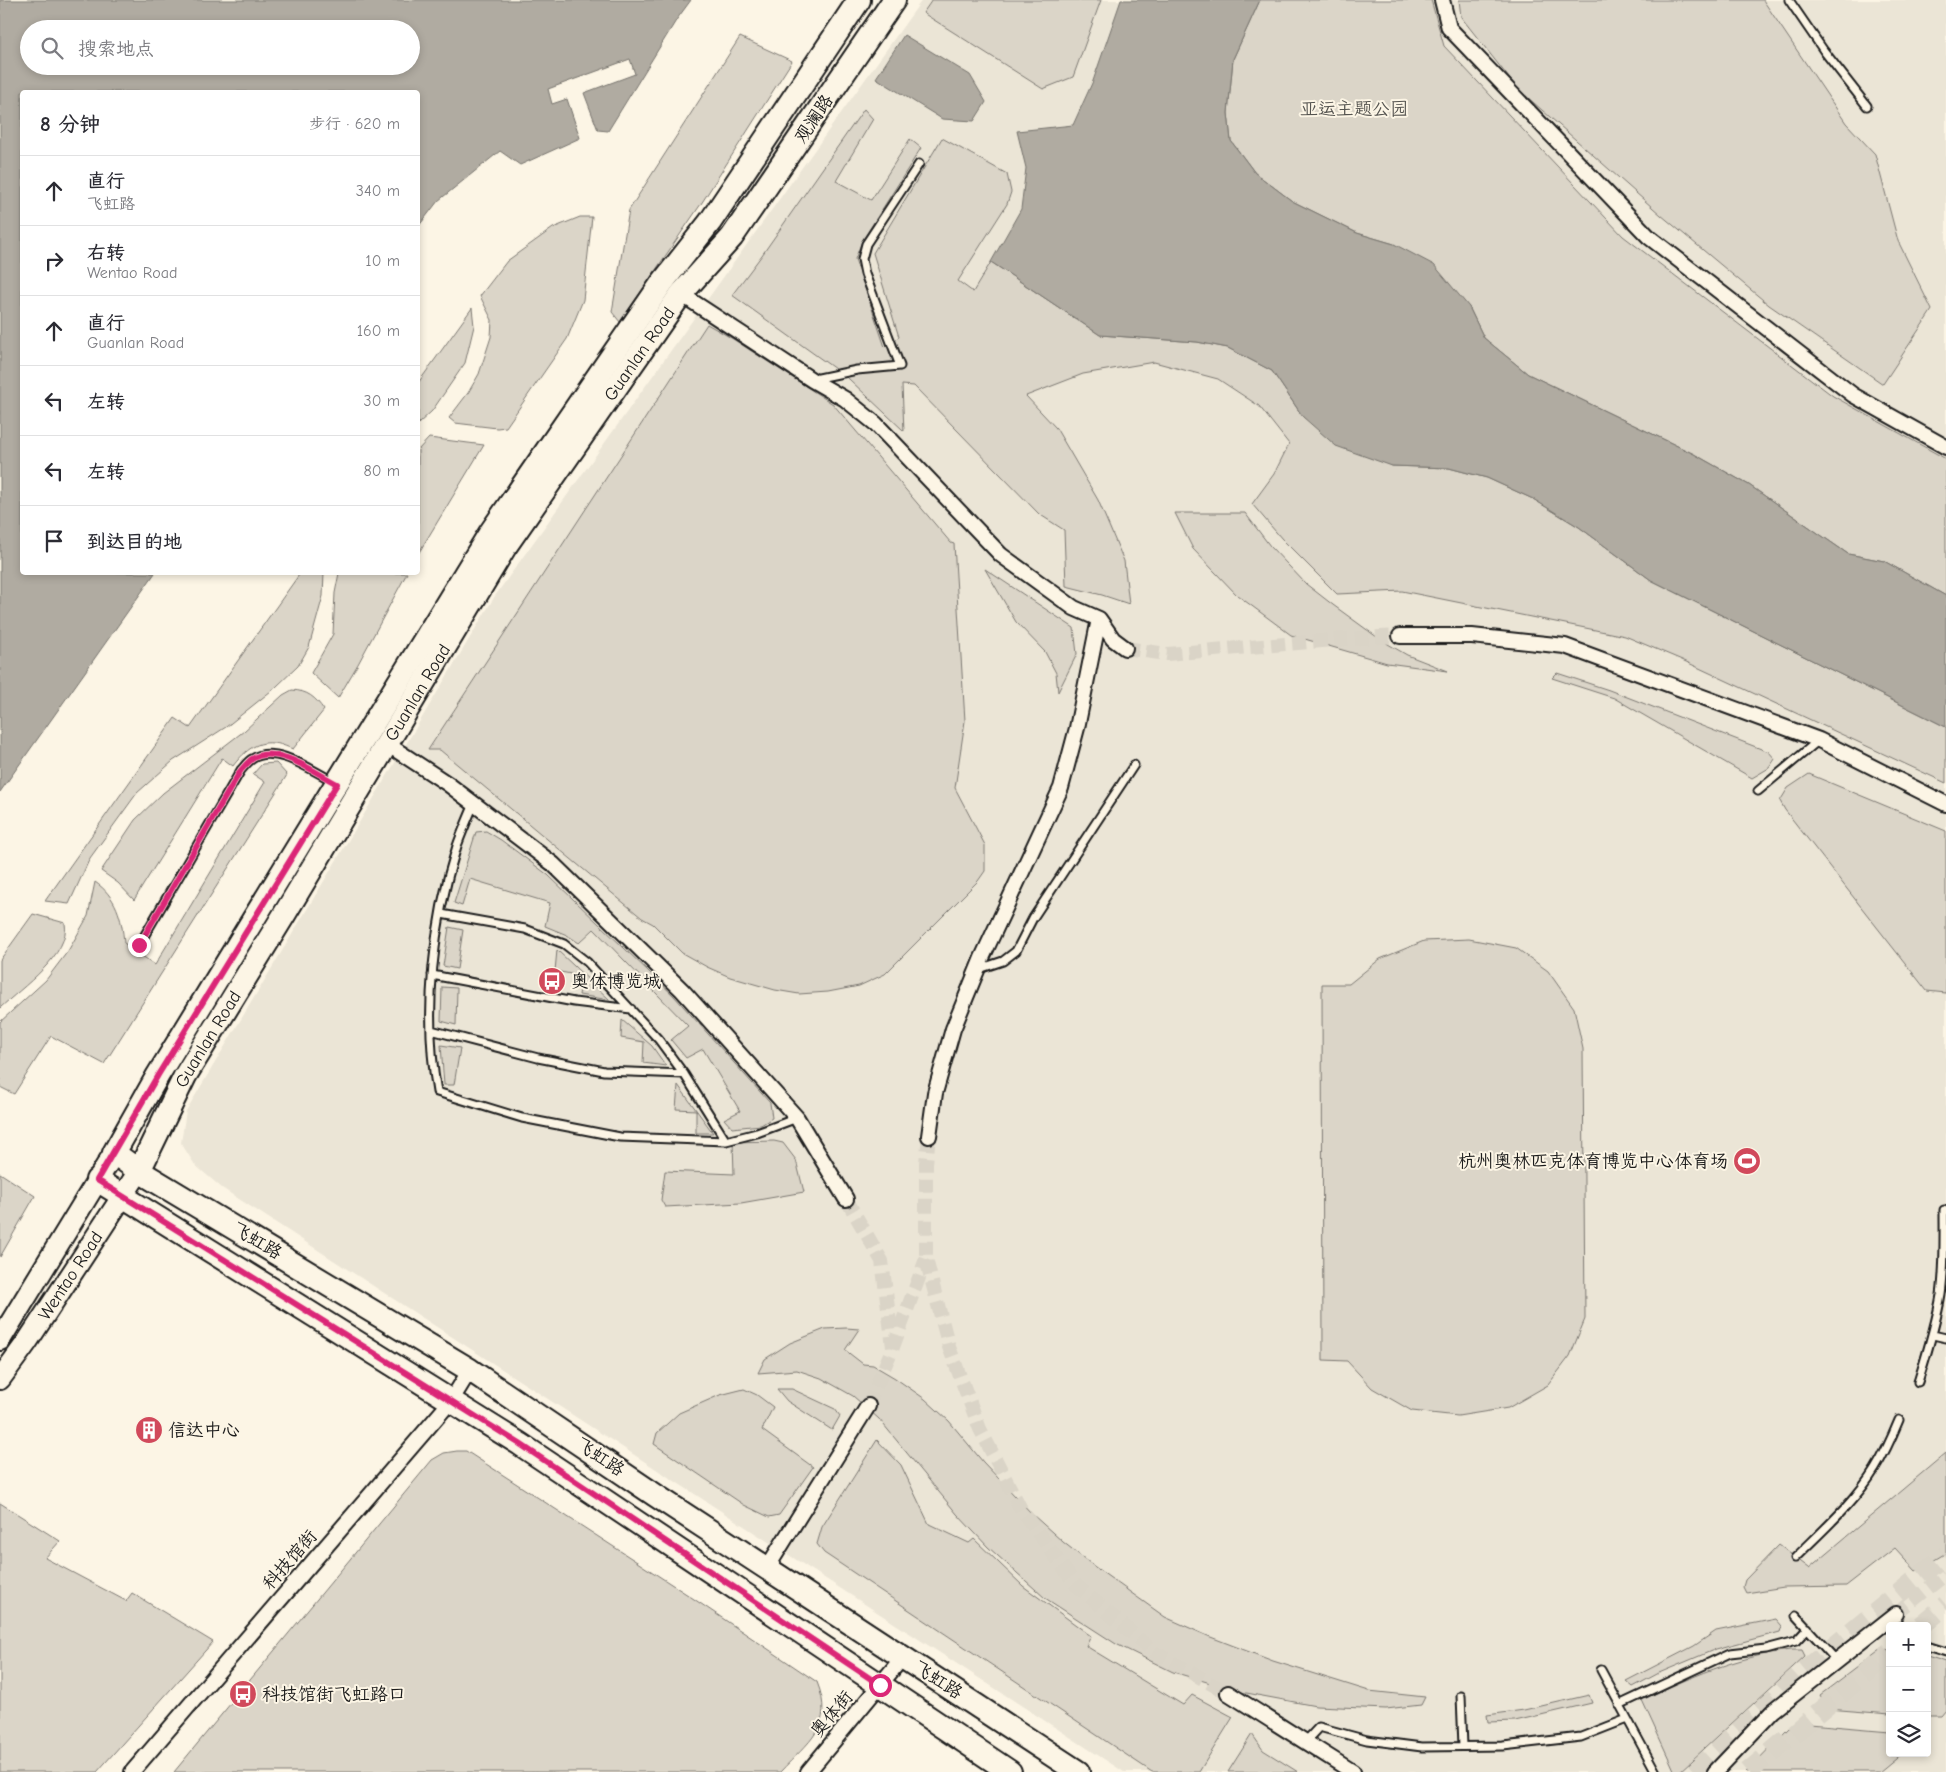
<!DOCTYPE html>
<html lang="zh">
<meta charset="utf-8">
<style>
:root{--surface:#fff;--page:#f2f2f3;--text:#2b2b33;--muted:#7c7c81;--line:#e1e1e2}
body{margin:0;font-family:"Comic Neue","LXGW WenKai TC",sans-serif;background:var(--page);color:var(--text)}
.controls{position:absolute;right:15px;bottom:15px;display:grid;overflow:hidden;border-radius:5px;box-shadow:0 2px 8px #0003}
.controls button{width:45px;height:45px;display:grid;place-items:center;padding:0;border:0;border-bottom:1px solid var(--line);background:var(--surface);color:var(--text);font:25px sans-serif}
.stop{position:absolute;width:15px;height:15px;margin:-11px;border:4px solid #db2777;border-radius:50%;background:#fff}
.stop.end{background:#db2777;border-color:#fff;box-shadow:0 1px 5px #0008}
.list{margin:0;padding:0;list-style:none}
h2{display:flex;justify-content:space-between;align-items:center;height:65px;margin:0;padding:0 20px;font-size:21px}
h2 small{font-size:16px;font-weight:400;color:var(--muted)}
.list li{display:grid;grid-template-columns:32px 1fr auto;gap:15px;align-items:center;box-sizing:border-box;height:70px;padding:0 20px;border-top:1px solid var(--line)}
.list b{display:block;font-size:19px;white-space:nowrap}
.list p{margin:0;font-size:16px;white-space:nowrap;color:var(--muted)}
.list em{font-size:16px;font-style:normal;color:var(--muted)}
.icon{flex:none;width:28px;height:28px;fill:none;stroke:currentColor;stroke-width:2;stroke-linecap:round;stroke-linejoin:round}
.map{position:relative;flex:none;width:1946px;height:1772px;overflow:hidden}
.search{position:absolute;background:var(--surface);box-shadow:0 2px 8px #0003;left:20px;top:20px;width:400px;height:55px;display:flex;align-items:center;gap:12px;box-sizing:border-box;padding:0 18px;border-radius:28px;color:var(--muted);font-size:19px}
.panel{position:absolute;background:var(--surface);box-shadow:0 2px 8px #0003;left:20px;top:90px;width:400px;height:485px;border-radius:5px}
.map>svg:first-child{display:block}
</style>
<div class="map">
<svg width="1946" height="1772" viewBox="0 0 1946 1772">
<rect width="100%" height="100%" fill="#fcf5e5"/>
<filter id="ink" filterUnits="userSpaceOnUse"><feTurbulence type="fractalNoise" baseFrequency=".02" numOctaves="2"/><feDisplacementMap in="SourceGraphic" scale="10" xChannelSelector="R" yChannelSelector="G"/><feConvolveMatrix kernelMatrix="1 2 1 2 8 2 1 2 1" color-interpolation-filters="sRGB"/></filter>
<g filter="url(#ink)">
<path fill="#ebe5d6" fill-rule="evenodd" d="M922,0H1946V1772H1124L222,1188L195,1165L181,1143L186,1111L495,596ZM1890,1626H1927V1753H1890Z"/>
<path fill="#dbd5c8" stroke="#7c7872" d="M932,0H1101L1073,77L1043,89L923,13Z
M1260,0H1431L1444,46L1623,236L1833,396L1946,459V596L1884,561L1848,554L1749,485L1694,454L1528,374L1484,338L1469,307L1394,244L1357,233L1292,201L1255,173L1231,141L1228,113L1233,59Z
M1459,0H1763L1846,123L1875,154L1898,241L1932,310L1883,384L1769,305L1661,215L1517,88L1461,17Z
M740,37L792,61L701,204L620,322L612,312L629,210Z
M864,109L873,119L836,181L871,200L910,139L921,148L862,241L855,259L885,347L899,337L873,253L942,138L1007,174L1011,192L1007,204L958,281L973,292L991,262L1100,335L1197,342L1228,348L1272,371L1303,417L1392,466L1449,468L1487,478L1533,499L1579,527L1651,580L1946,727V783L1682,660L1625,636L1402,591L1337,594L1282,539L1252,504L1274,474L1289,444L1259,406L1218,379L1154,362L1083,374L1026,396L1056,428L1098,500L1124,561L1129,604L1102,595L1066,586L1064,530L1039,514L914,386L902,385L904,431L849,379L732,295L762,255Z
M580,217H592L583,300L567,339L506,427L497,428L455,423L449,418L468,393L479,374L491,337L492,320L480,296L507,261L553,228Z
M472,308L474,326L465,363L432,411L418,424V383Z
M707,324L733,339L833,404L951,543L954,544L965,721L955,788L985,845V871L978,881L885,974L859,986L828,992L799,994L775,990L730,977L707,967L682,953L653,924L642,918L440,750H428Z
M429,438L484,445L418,554V450Z
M1175,513H1245L1270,546L1306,584L1333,605L1381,640L1407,655L1448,671L1387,663L1291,635L1237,595L1193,549Z
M985,569L1074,628L1077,654L1058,692L1056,673L1045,652L1016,622Z
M301,572L324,573L323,596L309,647L298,666L276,687L226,727L173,761L137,793L90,858L69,904L45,901L175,718L190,728Z
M339,573H407L358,664L338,698L311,673L333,634L335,593Z
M1557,673L1609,690L1769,752L1775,759L1769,768L1752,778L1614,698L1552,678Z
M292,690C308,691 315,697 324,710L293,749C287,747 279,743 273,743C255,741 243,753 233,766L222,758L134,900L118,883L101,871L135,820L163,793L244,731L283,695Z
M276,763L287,775L104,1064L51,1036L14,1094L0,1087V1022L46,980L68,951L88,916L95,882C116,896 122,918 124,943L155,965L265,782L253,774L262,764Z
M1809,774L1946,831V993L1927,991L1785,810L1780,801L1788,788Z
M486,831L501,840L548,875L674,996L770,1103L772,1118L761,1125L732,1128L724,1119L740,1111L703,1049L686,1058L671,1040L688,1026L594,929L579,943L567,935L545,926L550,903L470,879L462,906L454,903L476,832Z
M33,914L65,923C71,954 21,988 0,1008V960Z
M449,927L463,930L457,969L443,966Z
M1469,939L1516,948L1548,971L1574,1008L1583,1049L1585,1319L1570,1356L1548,1385L1508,1408L1458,1416L1412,1411L1372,1388L1347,1361L1323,1360L1322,984H1349L1380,959L1424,941Z
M557,950L610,1000L579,995L582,976L555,971Z
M442,987L457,988L456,1025L441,1021Z
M622,1020L652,1046L666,1066L643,1063L644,1042L621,1038Z
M441,1045L460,1048L454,1085H444Z
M678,1085L713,1133H696V1110L676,1109Z
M774,1141L783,1143L796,1160L804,1192L741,1203L665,1207L661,1200L665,1171L734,1174L733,1142Z
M0,1173L35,1196L0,1257Z
M846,1328L859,1329L845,1350L863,1364L873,1365L895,1378L925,1399L949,1421L983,1462L1033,1515L1063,1542L1095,1567L1165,1617L1208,1636L1273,1661L1369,1691L1425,1697L1421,1705L1386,1709L1316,1706L1241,1692L1173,1672L1116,1644L1045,1598L988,1547L957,1514L879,1419L853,1396L821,1378L797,1370L758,1373L765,1359L790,1343L825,1329Z
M744,1389L757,1395L773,1407L762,1430L813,1467L779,1515L769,1517L744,1505L654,1444L657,1433L679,1413L720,1395Z
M777,1389H792L835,1409L840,1416L832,1430L787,1401Z
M877,1440L901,1465L929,1524L969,1543L974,1539L1023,1586L1091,1636L1086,1646L1183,1705L1192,1695L1233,1717L1199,1772H1152L824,1553L817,1544L822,1527Z
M457,1451H466L688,1595L817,1682C835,1727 809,1741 780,1772H174L432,1460L444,1453Z
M1946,1453V1553L1916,1571L1895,1548L1846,1586L1784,1587L1746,1593L1743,1587L1745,1580L1779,1545L1809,1568Z
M0,1503L60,1541L45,1558L126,1601L132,1593L213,1642L97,1772H0Z
M1776,1619L1782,1626L1780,1632L1716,1649L1659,1673L1633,1687L1626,1681L1694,1646L1716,1631Z
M1882,1648L1890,1650V1714L1828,1709L1820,1695Z
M1790,1650H1802L1805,1656L1679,1772H1675L1642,1700C1690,1677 1736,1657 1790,1650Z
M1927,1656L1946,1662V1710L1941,1716H1927Z
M1589,1695L1592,1703L1515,1721L1488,1722L1487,1715L1524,1710Z
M1798,1723L1890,1731V1753H1902L1879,1772H1746L1789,1728Z
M1252,1734L1263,1750L1298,1772H1228Z"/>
<path fill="#b0aba1" stroke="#75726c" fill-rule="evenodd" d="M0,0H691L677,19L608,131L598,130L584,93L635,74L630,59L548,89L552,104L567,99L580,138L520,165L500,151L438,201L418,227V92H22V572L155,573L0,792ZM29,29H411V66H29Z
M1121,0H1260L1233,59L1228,113L1231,141L1255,173L1292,201L1357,233L1394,244L1434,265L1469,307L1484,338L1528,374L1694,454L1749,485L1848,554L1884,561L1946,596V727L1651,580L1579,527L1533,499L1487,478L1449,468L1392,466L1336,446L1303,417L1272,371L1228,348L1197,342L1100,335L991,262L1021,209L1026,168L1017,131L1073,125L1093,81Z
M904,35L970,75L986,102L974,121L942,119L876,78Z"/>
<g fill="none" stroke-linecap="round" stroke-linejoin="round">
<path stroke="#dad4c7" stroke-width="14" stroke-dasharray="14 7" stroke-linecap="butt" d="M1125,648L1167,654L1345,639L1400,636
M929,1136L926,1163V1259L949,1347L980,1429L1022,1511L1076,1585L1154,1652L1228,1693
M846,1199L882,1261L893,1347
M868,1406L893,1347L926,1259
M1896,1614L1946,1574"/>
<path stroke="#dad4c7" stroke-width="20" stroke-dasharray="20 10" stroke-linecap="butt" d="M1921,1626L1946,1605
M1695,1772L1803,1672L1946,1555
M1748,1772L1890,1652"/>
<g stroke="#1c1c1c" stroke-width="11">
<path id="lane" d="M1789,0L1824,51L1867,106
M814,379L857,370L900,366L865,274L862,259L866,244L919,164
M1758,791L1819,740
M474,804C468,818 462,832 457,846C433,922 423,1013 437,1092L522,1118L620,1137L726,1141L757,1133L797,1118
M441,914L525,929L564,944L587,962L659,1040L684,1074L726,1141
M139,945L241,770C244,767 248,761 252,759C275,743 314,772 335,782
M979,969L1003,961L1016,951L1033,918L1134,765
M432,975L574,1002L631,1009
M431,1030L538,1058L604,1071L684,1074
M1933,1335L1946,1338
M1918,1382C1927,1353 1936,1325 1941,1295C1945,1267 1944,1238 1944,1210
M1795,1558C1823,1530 1855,1502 1875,1469C1885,1453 1892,1437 1899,1420
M1796,1616L1837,1661
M1927,1646L1946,1652
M1601,1670L1656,1772
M1461,1696L1463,1746
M1619,1705L1730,1653L1766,1649L1796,1641L1808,1628
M1305,1742L1319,1727L1367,1740L1422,1747L1503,1746L1581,1737L1627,1719"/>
</g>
<g stroke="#1c1c1c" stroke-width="18">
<path id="street" d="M1442,0L1449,28L1649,237L1853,395L1946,447
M681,294L812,380L845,399L876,424L1001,555L1074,608L1099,619L1113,639L1125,648
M1400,636H1472L1565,646L1819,740L1946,804
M387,744L448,784L553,864L682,990L797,1118L846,1199
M929,1136L935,1093L953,1029L982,958L1061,788L1077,728L1099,619
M767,1568L868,1406
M1228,1693L1353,1772
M132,1772L451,1401L470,1370
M808,1772L903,1657
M1715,1772L1773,1711L1896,1614"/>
</g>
<g stroke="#1c1c1c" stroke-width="24">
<g id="secondary">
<path d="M0,1340L114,1153"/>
<path id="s1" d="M0,1379L27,1342L139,1171"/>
</g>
</g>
<g stroke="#1c1c1c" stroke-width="26">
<g id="primary">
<path d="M859,0L710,222L662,283L490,533L158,1075L114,1153L139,1171L470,1370L655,1495L1078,1772"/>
<path id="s2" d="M139,1171L185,1076L284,915L505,547L681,294L732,237L894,0"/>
<path d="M97,1180L520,1444L1010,1772"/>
</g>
</g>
<use href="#lane" stroke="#fcf5e5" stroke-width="7"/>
<use href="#street" stroke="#fcf5e5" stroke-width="14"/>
<use href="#secondary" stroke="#fcf5e5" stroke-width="20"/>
<use href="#primary" stroke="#fcf5e5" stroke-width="22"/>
</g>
</g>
<g fill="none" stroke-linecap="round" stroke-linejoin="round" filter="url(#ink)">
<path stroke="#db2777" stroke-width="6" d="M139,945L241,770C244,767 248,762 252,759C275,743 316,773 337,784L158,1075L97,1180L520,1444L880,1685"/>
</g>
<defs>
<g id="bus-disc" transform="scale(1.4375)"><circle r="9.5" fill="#d1495b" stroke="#fcf5e5"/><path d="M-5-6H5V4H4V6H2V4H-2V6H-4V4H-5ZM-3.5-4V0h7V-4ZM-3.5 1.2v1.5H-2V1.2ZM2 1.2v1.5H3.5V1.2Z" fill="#fff"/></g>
<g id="stadium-disc" transform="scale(1.4375)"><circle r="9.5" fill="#d1495b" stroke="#fcf5e5"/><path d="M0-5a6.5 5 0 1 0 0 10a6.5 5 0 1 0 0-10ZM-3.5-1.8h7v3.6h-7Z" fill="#fff"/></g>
<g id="building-disc" transform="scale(1.4375)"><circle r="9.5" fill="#d1495b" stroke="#fcf5e5"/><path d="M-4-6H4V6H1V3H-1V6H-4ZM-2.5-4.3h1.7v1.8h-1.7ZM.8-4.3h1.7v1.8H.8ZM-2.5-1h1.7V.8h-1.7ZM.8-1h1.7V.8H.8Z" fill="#fff"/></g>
</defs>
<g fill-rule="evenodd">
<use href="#bus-disc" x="552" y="981"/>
<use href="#stadium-disc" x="1747" y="1161"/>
<use href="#building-disc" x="149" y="1430"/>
<use href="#bus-disc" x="243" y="1694"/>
</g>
<g text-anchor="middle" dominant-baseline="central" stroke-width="4" stroke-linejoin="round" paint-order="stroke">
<g font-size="18" fill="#555450" stroke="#fcf5e5">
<text x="1354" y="109">亚运主题公园</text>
</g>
<g font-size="18" fill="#1c1c1c" stroke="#fcf5e5">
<text transform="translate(814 119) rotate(-56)">观澜路</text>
<text stroke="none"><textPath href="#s2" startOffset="959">Guanlan Road</textPath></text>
<text stroke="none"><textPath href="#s2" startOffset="554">Guanlan Road</textPath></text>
<text stroke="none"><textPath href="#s2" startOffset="149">Guanlan Road</textPath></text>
<text transform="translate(257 1241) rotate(31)">飞虹路</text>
<text stroke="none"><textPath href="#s1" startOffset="125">Wentao Road</textPath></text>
<text transform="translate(600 1457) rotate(34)">飞虹路</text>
<text transform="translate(290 1560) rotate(-49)">科技馆街</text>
<text transform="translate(938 1680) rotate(33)">飞虹路</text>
<text transform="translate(832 1714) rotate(-50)">奥体街</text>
</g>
<g font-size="18" fill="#1c1c1c" stroke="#fcf5e5" text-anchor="start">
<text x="571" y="981">奥体博览城</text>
<text x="1728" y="1161" text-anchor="end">杭州奥林匹克体育博览中心体育场</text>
<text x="168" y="1430">信达中心</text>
<text x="262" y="1694">科技馆街飞虹路口</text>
</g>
</g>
</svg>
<div class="controls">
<button>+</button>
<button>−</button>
<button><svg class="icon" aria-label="layers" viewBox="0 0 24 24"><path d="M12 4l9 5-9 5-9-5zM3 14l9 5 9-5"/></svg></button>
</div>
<div class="stop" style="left:880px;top:1685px"></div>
<div class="stop end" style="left:139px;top:945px"></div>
<div class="search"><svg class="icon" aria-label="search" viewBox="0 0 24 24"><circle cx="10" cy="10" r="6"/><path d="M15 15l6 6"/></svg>搜索地点</div>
<section class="panel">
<h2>8 分钟<small>步行 · 620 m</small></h2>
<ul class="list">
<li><svg class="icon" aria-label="ahead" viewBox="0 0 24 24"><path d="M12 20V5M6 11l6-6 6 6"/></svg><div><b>直行</b><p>飞虹路</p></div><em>340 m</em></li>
<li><svg class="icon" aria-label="right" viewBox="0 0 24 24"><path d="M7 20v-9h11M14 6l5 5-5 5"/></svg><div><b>右转</b><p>Wentao Road</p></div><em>10 m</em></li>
<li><svg class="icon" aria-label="ahead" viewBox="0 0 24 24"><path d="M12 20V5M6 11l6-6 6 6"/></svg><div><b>直行</b><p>Guanlan Road</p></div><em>160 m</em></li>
<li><svg class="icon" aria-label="left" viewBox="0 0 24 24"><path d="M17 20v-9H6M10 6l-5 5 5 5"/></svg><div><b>左转</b></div><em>30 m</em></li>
<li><svg class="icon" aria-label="left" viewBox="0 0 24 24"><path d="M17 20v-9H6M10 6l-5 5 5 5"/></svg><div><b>左转</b></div><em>80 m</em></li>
<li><svg class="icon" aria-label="arrive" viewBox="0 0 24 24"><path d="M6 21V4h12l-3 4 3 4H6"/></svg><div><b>到达目的地</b></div></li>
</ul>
</section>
</div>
